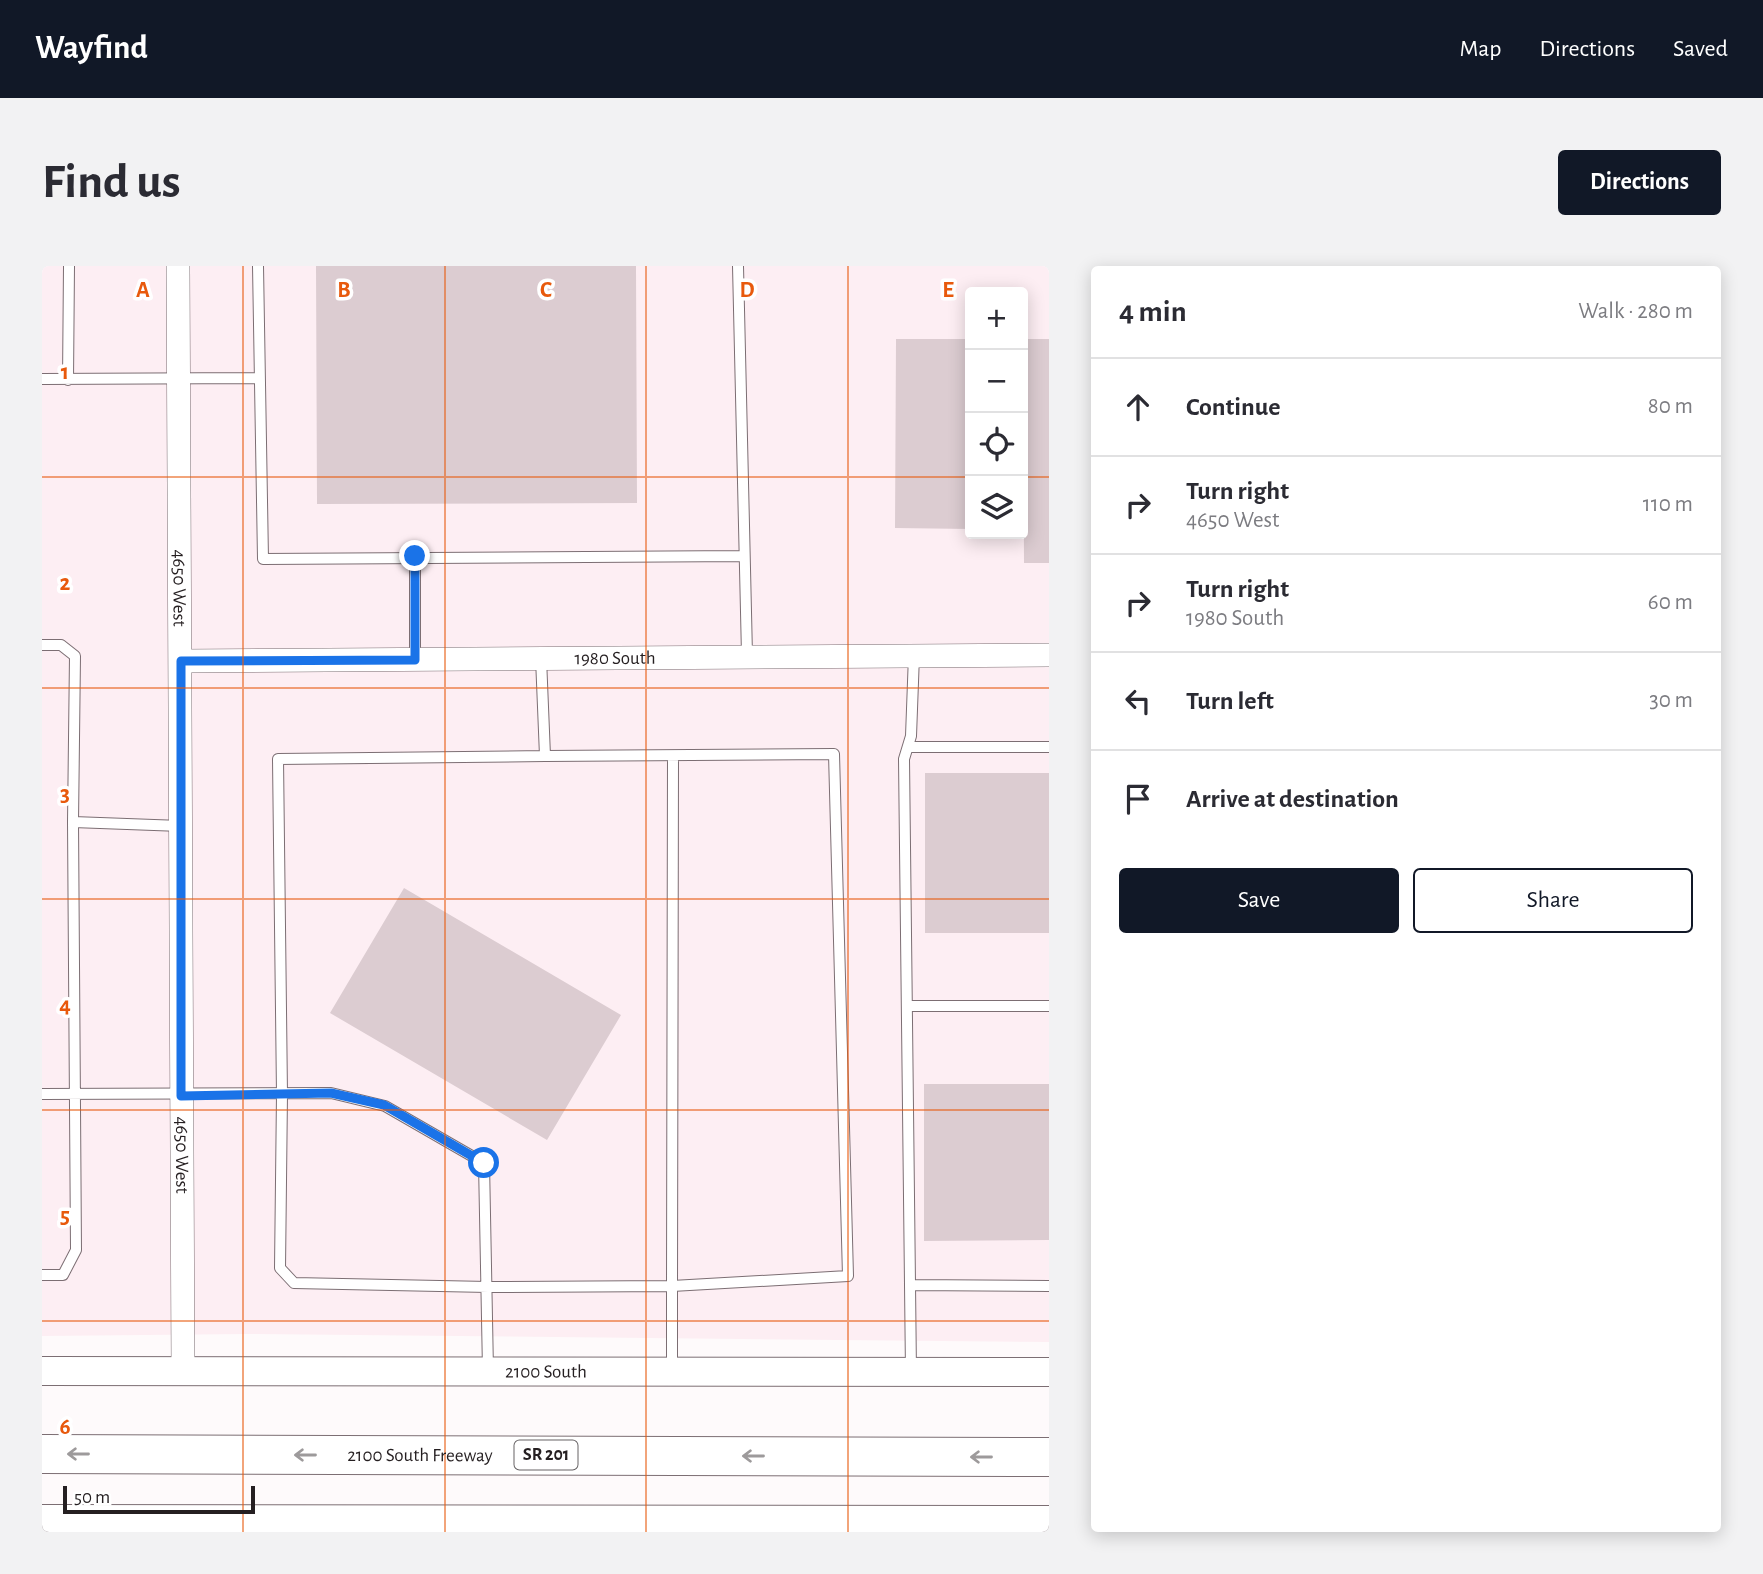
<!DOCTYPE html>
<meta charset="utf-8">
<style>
:root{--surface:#fff;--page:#f2f2f3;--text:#2b2b33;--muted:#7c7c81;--line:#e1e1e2;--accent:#111827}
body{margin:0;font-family:"Alegreya Sans",sans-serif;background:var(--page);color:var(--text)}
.controls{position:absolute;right:21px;top:21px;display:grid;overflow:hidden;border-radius:7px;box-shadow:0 4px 18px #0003}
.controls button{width:63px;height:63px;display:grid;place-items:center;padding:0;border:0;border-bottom:2px solid var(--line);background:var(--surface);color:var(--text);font:35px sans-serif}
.scale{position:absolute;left:21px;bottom:18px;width:192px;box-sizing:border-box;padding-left:7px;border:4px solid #251f21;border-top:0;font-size:19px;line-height:24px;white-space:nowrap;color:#251f21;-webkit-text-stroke:5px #fff;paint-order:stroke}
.stop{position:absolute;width:21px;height:21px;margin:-16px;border:5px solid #1a73e8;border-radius:50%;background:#fff}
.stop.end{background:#1a73e8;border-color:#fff;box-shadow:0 2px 7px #0008}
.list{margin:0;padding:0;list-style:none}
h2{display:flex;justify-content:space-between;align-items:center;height:91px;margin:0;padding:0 28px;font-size:30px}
h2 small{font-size:23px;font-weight:400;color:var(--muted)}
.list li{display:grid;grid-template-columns:46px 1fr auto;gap:21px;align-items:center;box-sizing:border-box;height:98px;padding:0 28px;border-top:2px solid var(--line)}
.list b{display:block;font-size:26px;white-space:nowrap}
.list p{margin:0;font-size:23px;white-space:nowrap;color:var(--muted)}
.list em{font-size:23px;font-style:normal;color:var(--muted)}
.actions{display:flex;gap:14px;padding:21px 28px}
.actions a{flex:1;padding:16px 0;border:2px solid var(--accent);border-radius:7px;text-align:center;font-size:24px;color:var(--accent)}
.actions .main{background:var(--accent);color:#fff}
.icon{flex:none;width:38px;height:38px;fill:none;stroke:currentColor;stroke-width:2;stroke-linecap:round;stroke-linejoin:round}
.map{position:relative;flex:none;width:1007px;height:1266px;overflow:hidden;border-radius:7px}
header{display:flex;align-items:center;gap:42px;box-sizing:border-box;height:98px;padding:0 35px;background:var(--accent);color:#fff}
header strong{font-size:33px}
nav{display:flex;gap:38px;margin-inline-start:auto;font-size:24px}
.intro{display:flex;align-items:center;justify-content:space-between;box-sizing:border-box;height:168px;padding:0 42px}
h1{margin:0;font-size:49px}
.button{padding:18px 32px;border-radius:7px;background:var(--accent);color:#fff;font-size:24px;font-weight:700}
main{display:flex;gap:42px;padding:0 42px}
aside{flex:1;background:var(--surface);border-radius:7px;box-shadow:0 4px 18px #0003}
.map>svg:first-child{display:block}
</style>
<header>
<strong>Wayfind</strong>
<nav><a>Map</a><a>Directions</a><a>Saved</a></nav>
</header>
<div class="intro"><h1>Find us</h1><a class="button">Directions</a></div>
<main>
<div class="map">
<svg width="1007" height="1266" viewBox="0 0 1007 1266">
<rect width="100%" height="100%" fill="#fefafb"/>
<path fill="#fdeef3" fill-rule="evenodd" d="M0,0H1007V1076L205,1068L0,1070ZM928,26H981V268H928Z"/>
<path fill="#dcccd1" d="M274,0H594L595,237L275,238Z
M854,73H928V263L853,262Z
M981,73H1007V297H982Z
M883,507H1007V667H883Z
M362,622L579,749L505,874L288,747Z
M882,818H1007V974L882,975Z"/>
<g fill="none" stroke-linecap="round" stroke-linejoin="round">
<g stroke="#7c6e73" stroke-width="12">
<path id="service" d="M216,0L221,293L702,290
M696,0L705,389
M0,113L216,112
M26,114L27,0
M373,291V394
M0,379H19L33,390L31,556L139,560
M499,392L503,490L236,493L240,828L238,1002L252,1017L446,1021L630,1020V1105
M866,481H1007
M503,490L792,488L806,1010L630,1020L631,490
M865,740H1007
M0,828L289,827L343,840L442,897L446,1104
M0,1009H21L34,984L31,556
M868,1019L1007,1020
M869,1106L862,493L869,470L872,389"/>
</g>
<g stroke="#7c6e73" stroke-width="24">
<g id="minor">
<path id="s1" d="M136,0L141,1105"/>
<path id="s2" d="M139,395L1007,389"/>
</g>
</g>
<g stroke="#7c6e73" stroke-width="30">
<g id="tertiary">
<path id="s3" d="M0,1105L1007,1106"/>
</g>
</g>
<g stroke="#7c6e73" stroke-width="40">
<g id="motorway">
<path id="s4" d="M0,1188L1007,1191"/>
<path d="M0,1258L1007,1259"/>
</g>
</g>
<use href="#service" stroke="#fff" stroke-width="10"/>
<use href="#minor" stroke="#fff" stroke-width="23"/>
<use href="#tertiary" stroke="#fff" stroke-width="28"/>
<use href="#motorway" stroke="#fff" stroke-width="38"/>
</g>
<defs><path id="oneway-shaft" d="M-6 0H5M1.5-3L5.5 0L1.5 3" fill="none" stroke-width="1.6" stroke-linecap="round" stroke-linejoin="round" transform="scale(1.75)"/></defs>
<g stroke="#9d9a9b">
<use href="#oneway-shaft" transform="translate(36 1188) rotate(-180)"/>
<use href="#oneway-shaft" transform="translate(263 1189) rotate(-180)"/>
<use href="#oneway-shaft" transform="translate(711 1190) rotate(-180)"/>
<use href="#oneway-shaft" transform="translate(939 1191) rotate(-180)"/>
</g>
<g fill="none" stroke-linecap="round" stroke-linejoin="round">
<path stroke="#1a73e8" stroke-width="9" d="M373,290V394L139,395V830L289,827L342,839L442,897"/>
</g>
<path fill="none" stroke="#e8590c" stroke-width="2" stroke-opacity="0.55" d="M201,0V1266M403,0V1266M604,0V1266M806,0V1266M0,211H928M981,211H1007M0,422H1007M0,633H1007M0,844H1007M0,1055H1007"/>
<g text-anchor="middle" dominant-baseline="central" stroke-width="7" stroke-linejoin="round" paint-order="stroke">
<rect fill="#fff" stroke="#666264" stroke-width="2" x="472.5" y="1174.5" width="63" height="29" rx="5"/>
<g font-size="18" font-weight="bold" fill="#251f21">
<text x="504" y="1189">SR 201</text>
</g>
<g font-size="19" fill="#251f21" stroke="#fff">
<text stroke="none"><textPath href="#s1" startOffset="322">4650 West</textPath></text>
<text stroke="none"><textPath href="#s2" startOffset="434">1980 South</textPath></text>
<text stroke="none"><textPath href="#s1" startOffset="889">4650 West</textPath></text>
<text stroke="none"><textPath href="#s3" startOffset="504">2100 South</textPath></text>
<text stroke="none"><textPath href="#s4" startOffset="378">2100 South Freeway</textPath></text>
</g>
</g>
<g font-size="23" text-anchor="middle" font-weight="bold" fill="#e8590c" stroke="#fff" stroke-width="7" stroke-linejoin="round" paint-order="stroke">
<text x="101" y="31">A</text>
<text x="302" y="31">B</text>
<text x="504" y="31">C</text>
<text x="705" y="31">D</text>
<text x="906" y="31">E</text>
<text x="23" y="113">1</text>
<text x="23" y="324">2</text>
<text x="23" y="535">3</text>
<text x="23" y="746">4</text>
<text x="23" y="957">5</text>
<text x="23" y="1168">6</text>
</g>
</svg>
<div class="controls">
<button>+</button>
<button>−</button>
<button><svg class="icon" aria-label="locate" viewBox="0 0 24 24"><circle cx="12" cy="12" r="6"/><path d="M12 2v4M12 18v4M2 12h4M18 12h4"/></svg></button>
<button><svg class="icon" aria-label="layers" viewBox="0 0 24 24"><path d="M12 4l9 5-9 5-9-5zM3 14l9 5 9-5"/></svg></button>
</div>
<div class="scale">50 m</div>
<div class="stop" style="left:442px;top:897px"></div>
<div class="stop end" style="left:373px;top:290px"></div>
</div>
<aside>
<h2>4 min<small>Walk · 280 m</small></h2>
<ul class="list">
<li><svg class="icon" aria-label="ahead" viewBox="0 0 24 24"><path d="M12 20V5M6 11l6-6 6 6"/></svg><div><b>Continue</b></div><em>80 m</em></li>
<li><svg class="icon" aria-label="right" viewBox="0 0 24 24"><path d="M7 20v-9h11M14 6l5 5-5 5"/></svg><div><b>Turn right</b><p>4650 West</p></div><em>110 m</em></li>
<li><svg class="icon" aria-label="right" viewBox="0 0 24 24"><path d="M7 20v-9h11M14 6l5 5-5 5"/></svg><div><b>Turn right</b><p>1980 South</p></div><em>60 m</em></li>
<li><svg class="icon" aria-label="left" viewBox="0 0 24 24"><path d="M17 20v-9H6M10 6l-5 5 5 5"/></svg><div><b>Turn left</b></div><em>30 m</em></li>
<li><svg class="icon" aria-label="arrive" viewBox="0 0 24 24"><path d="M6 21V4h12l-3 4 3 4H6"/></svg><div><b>Arrive at destination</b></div></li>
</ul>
<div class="actions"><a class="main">Save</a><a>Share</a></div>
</aside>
</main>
